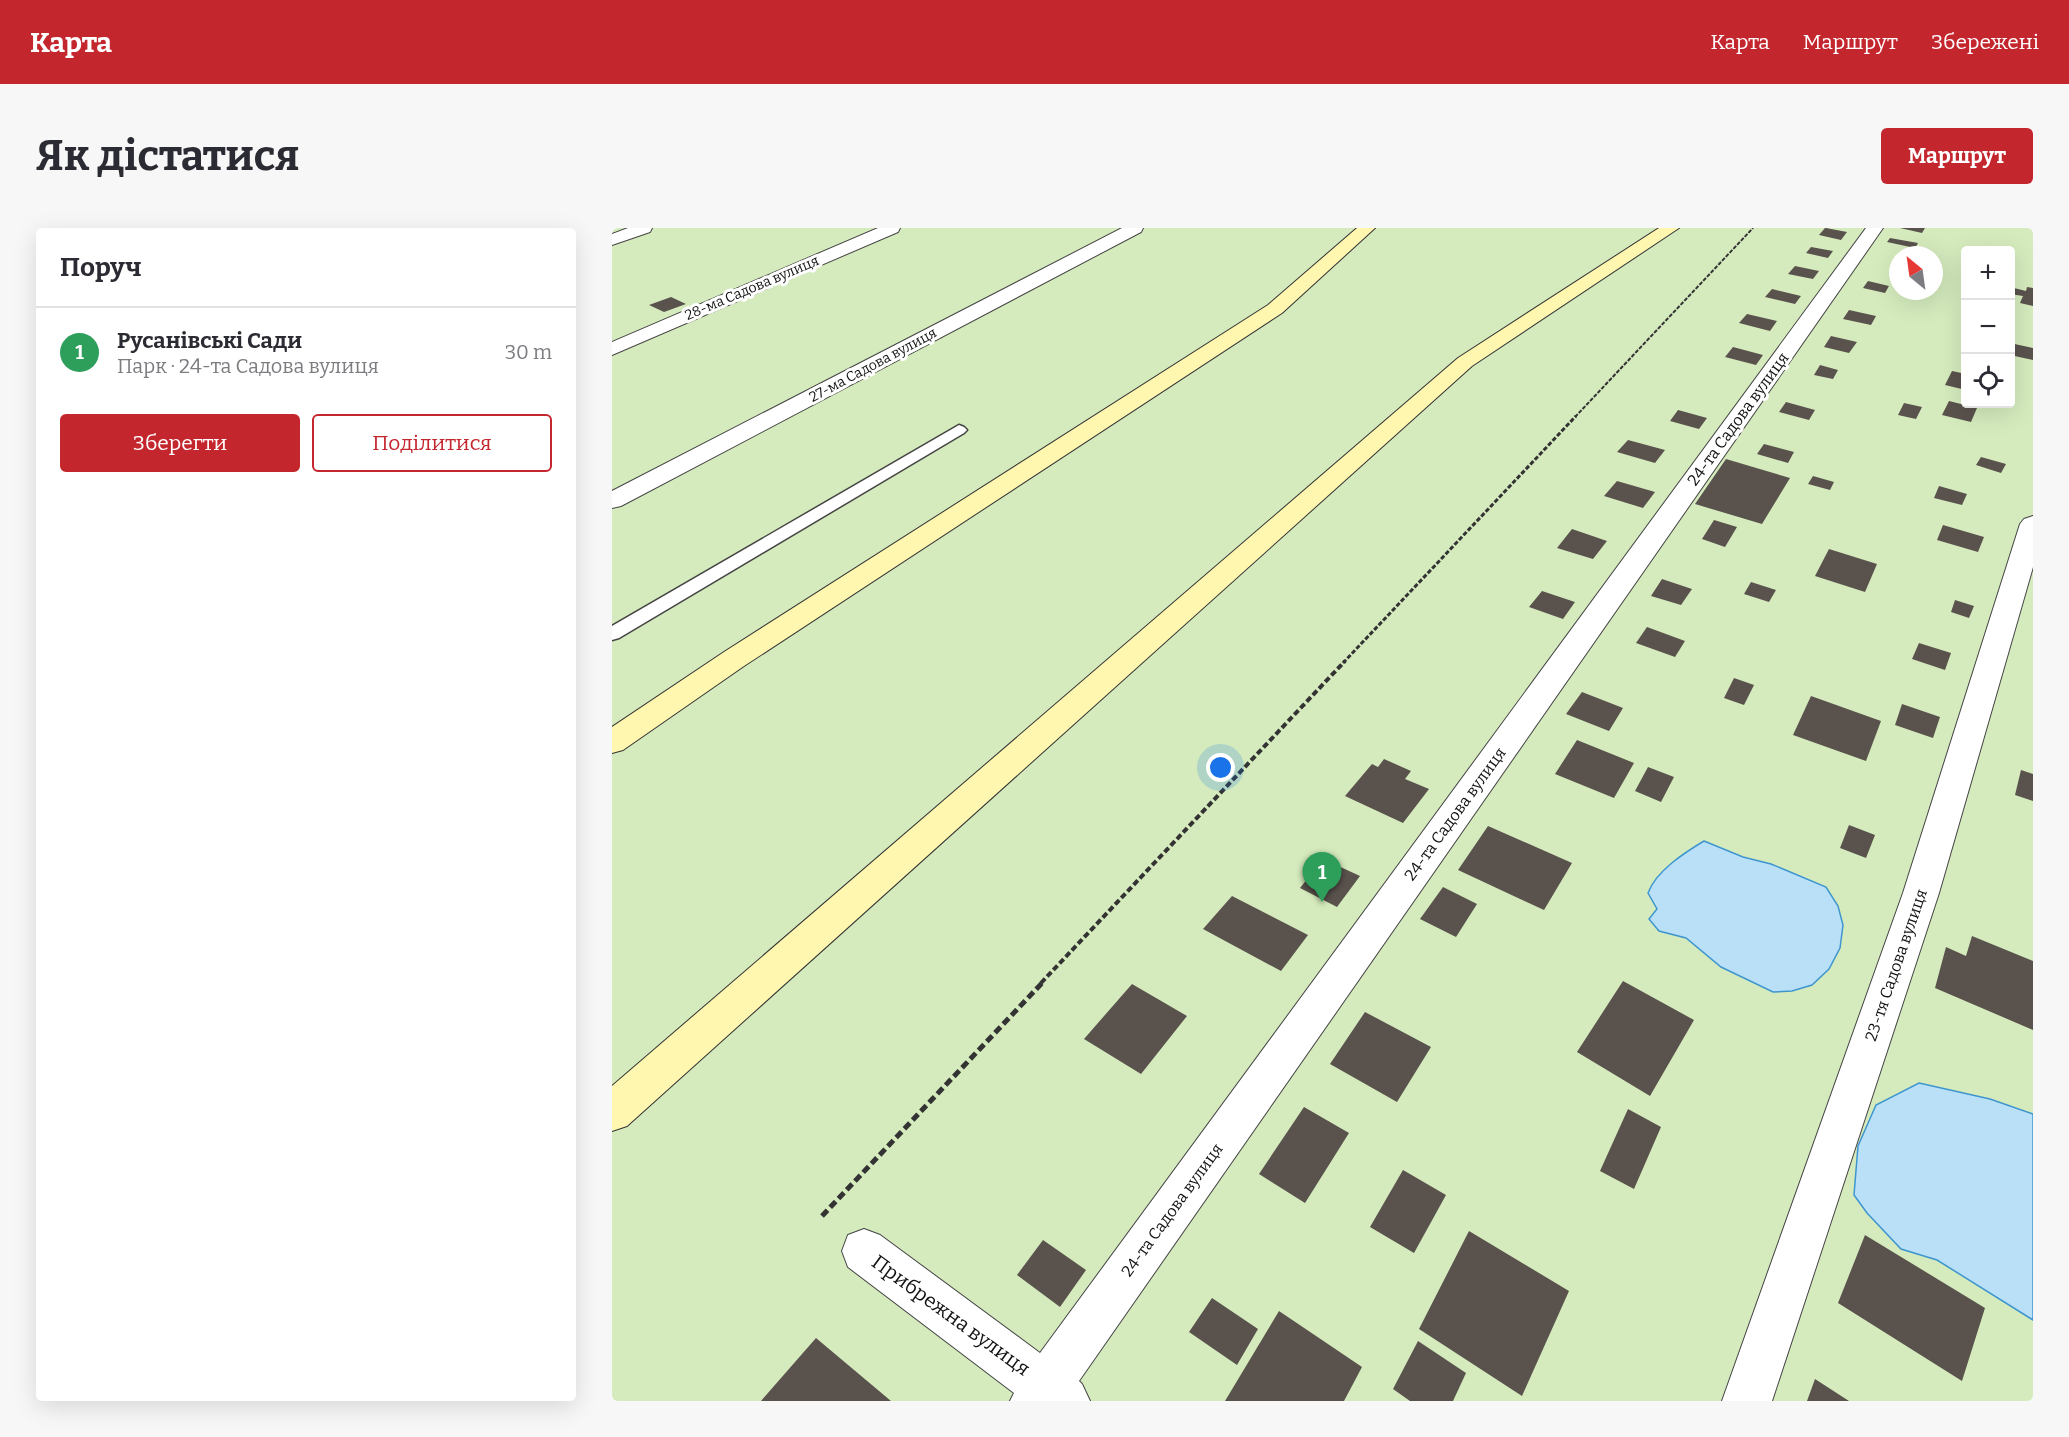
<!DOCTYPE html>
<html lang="uk">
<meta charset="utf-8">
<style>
:root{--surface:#fff;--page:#f7f7f7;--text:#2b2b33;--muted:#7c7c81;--line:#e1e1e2;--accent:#c4262e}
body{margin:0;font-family:Bitter,serif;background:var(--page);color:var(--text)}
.controls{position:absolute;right:18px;top:18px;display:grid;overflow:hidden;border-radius:6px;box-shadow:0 6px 24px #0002}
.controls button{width:54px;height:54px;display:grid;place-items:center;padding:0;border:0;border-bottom:2px solid var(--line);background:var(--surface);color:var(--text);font:30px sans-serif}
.compass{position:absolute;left:1277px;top:18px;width:54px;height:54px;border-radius:50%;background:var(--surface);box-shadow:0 6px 24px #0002;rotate:331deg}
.you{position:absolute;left:609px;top:540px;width:21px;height:21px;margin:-15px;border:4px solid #fff;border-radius:50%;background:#1a73e8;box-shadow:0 0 0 9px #1a73e833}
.badge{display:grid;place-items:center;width:39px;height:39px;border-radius:50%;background:var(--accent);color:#fff;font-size:20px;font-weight:700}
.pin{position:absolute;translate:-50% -50px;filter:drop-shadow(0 2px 3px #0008)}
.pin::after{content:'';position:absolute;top:32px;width:21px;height:18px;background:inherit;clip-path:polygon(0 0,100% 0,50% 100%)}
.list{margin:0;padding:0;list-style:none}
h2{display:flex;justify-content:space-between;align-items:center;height:78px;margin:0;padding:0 24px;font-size:26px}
h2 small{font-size:20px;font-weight:400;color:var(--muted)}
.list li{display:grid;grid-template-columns:39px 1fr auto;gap:18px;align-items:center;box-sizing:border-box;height:90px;padding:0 24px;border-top:2px solid var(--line)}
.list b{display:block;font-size:22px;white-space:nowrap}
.list p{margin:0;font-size:20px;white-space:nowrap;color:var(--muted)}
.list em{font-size:20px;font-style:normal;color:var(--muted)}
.actions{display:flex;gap:12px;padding:18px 24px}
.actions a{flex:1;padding:14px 0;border:2px solid var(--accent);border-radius:6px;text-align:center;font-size:21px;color:var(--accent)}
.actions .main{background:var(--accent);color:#fff}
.icon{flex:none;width:33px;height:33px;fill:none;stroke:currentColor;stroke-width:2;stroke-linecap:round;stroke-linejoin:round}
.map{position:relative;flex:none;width:1421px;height:1173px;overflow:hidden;border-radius:6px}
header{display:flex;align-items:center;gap:36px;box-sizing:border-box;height:84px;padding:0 30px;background:var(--accent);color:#fff}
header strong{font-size:28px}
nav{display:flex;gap:33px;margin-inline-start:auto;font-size:21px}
.intro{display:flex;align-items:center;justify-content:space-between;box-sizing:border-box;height:144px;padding:0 36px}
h1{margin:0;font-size:42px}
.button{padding:15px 27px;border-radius:6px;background:var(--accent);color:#fff;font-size:21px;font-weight:700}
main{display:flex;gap:36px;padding:0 36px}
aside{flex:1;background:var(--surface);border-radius:6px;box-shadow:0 6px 24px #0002}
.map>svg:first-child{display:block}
</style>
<header>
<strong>Карта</strong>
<nav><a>Карта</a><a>Маршрут</a><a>Збережені</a></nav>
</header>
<div class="intro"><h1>Як дістатися</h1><a class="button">Маршрут</a></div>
<main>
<aside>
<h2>Поруч<small></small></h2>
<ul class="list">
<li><span class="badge" style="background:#2e9e5b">1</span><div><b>Русанівські Сади</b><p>Парк · 24-та Садова вулиця</p></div><em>30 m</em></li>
</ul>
<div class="actions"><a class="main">Зберегти</a><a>Поділитися</a></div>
</aside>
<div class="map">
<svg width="1421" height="1173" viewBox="0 0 1421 1173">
<rect width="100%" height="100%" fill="#fffdf5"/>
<path fill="#d5ebbd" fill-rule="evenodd" d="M0,0H1421V1173H0ZM1354,22H1398V176H1354ZM1286,27H1322V63H1286Z"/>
<path fill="#b9e0f7" stroke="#3f96cf" stroke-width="1.5" d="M1092,613L1131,629L1159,636L1214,659L1226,678L1231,697L1228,720L1217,741L1200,757L1180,763L1161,764L1109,739L1074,710L1047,703L1037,691L1045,681L1036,665C1044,643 1072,625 1092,613Z
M1307,855L1378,871L1421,886V1092L1325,1032L1289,1021L1255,985L1242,967L1246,918L1264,877Z"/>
<path fill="#5a524d" d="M1213,0H1214L1235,4L1229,12L1207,7Z
M1288,0H1313L1310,5Z
M1278,10L1306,15L1303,20L1275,14Z
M1199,19L1221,23L1216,30L1194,25Z
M1183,38L1207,43L1201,51L1176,46Z
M1256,53L1277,58L1273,65L1251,60Z
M1398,59L1414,63L1415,59L1421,60V78L1408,75L1411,68L1398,66Z
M1160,61L1189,68L1183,76L1153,69Z
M59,69L74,76L52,84L37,77Z
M1237,82L1264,88L1259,97L1231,91Z
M1135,86L1165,93L1158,103L1127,95Z
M1219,108L1245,114L1237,125L1212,119Z
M1398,115L1421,120V132L1398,127Z
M1121,119L1151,127L1144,137L1113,129Z
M1208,137L1226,142L1221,151L1202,147Z
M1340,143L1354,146V162L1333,157Z
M1337,173L1365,180L1359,194L1330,187Z
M1174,174L1203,182L1197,192L1167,184Z
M1292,175L1310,179L1304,191L1286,187Z
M1066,182L1095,190L1087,201L1058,193Z
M1016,212L1053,222L1043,235L1005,224Z
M1152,216L1182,224L1176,235L1145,226Z
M1369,229L1394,236L1389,245L1364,237Z
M1114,231L1178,250L1150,296L1083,276Z
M1201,248L1222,254L1218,262L1196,256Z
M1005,253L1043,264L1031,280L992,268Z
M1327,258L1355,266L1350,277L1322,270Z
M1102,292L1125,299L1113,319L1090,311Z
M1331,297L1372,309L1366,324L1325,312Z
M960,301L995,313L981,331L945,320Z
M1217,321L1265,336L1253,364L1203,348Z
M1050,351L1080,361L1069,377L1039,368Z
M1139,354L1164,362L1157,374L1132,366Z
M930,363L963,374L951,391L917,379Z
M1343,372L1362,378L1357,390L1339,384Z
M1035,399L1073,413L1063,429L1024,415Z
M1307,415L1339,425L1333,442L1300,431Z
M1122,450L1142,457L1132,477L1112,470Z
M970,464L1011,480L997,503L954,486Z
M1199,468L1269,493L1254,533L1181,507Z
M1290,476L1328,489L1321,510L1283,497Z
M965,512L1022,535L1002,570L943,546Z
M772,531L799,543L793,551L817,561L791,595L733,568L760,536L766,539Z
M1036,539L1062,549L1049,574L1023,563Z
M1409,542L1421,546V573L1403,567Z
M1237,597L1263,607L1254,630L1228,620Z
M876,598L960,635L932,682L846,642Z
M711,631L748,648L725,679L688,660Z
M831,659L865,676L844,709L808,691Z
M620,668L696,707L669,743L591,701Z
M1360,708L1421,733V802L1323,760L1334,719L1354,728Z
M1011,753L1082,792L1038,868L965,824Z
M520,756L575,788L529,846L472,811Z
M753,784L819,819L785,874L718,836Z
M692,879L737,905L693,975L647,946Z
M1016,881L1049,899L1022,961L988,943Z
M791,942L834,967L802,1025L758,999Z
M857,1003L957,1063L910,1168L807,1101Z
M1253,1007L1373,1080L1350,1153L1226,1075Z
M431,1012L474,1042L448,1079L405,1047Z
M600,1070L646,1101L625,1137L577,1104Z
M667,1083L750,1139L732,1173H613Z
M204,1110L279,1173H149Z
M806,1113L854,1145L841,1173H798L781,1161Z
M1203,1151L1237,1173H1195Z"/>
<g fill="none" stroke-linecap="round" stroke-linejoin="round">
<g stroke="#444" stroke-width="3">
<path id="lane" d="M347,197L352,199L355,202L352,205L7,410L0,412V398Z"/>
</g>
<g stroke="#444" stroke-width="2">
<path id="street" d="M16,0H40L38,4L0,17V6Z
M266,0H288L286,4L0,127V114Z
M510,0H531L529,4L9,278L0,280V263Z
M1254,0H1271L467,1153L470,1156L478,1173H398L402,1165L236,1039L230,1023L236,1007L252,1001L268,1007L428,1125Z
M1421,288V339L1327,665L1160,1173H1110L1291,665L1408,296L1412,291Z"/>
</g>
<g stroke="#333" stroke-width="2">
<path id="secondary" d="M745,0H763L670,85L132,438L11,522L0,525V499L112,424L656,77Z
M1047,0H1067L860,138L15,898L0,903V858L846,130Z"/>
</g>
<path stroke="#333" stroke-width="2" stroke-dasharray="4 1.5" stroke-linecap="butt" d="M963,189L1141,0"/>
<path stroke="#333" stroke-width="3" stroke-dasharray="4.5 2" stroke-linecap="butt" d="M731,435L964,188"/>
<path stroke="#333" stroke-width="4" stroke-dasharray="6 3" stroke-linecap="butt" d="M429,755L733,433"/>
<path stroke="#333" stroke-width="5" stroke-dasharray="8 4" stroke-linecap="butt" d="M210,988L431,754"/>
<use href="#lane" fill="#fff" fill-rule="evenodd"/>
<use href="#street" fill="#fff" fill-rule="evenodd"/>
<use href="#secondary" fill="#fff6b0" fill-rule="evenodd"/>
</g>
<g text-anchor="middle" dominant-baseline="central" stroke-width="6" stroke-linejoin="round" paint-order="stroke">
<g font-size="14" fill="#111" stroke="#fff">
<text transform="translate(140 60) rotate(-23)">28-ма Садова вулиця</text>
<text transform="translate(261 137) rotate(-28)">27-ма Садова вулиця</text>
</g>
<g font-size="16" fill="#111" stroke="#fff">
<text transform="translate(1126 191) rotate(-54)">24-та Садова вулиця</text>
<text transform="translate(843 586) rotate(-54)">24-та Садова вулиця</text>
<text transform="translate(1284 737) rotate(-71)">23-тя Садова вулиця</text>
<text transform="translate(560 982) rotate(-54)">24-та Садова вулиця</text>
</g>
<g font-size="20" fill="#111" stroke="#fff">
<text transform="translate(339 1087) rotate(36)">Прибрежна вулиця</text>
</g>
</g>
</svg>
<div class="controls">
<button>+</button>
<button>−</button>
<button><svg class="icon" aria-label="locate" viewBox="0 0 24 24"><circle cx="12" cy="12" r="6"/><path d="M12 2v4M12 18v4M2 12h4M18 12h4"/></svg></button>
</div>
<svg class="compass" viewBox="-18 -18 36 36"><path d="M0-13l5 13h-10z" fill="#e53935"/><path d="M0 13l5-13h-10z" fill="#7c7c81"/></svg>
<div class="you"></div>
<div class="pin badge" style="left:710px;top:674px;background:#2e9e5b">1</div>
</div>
</main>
